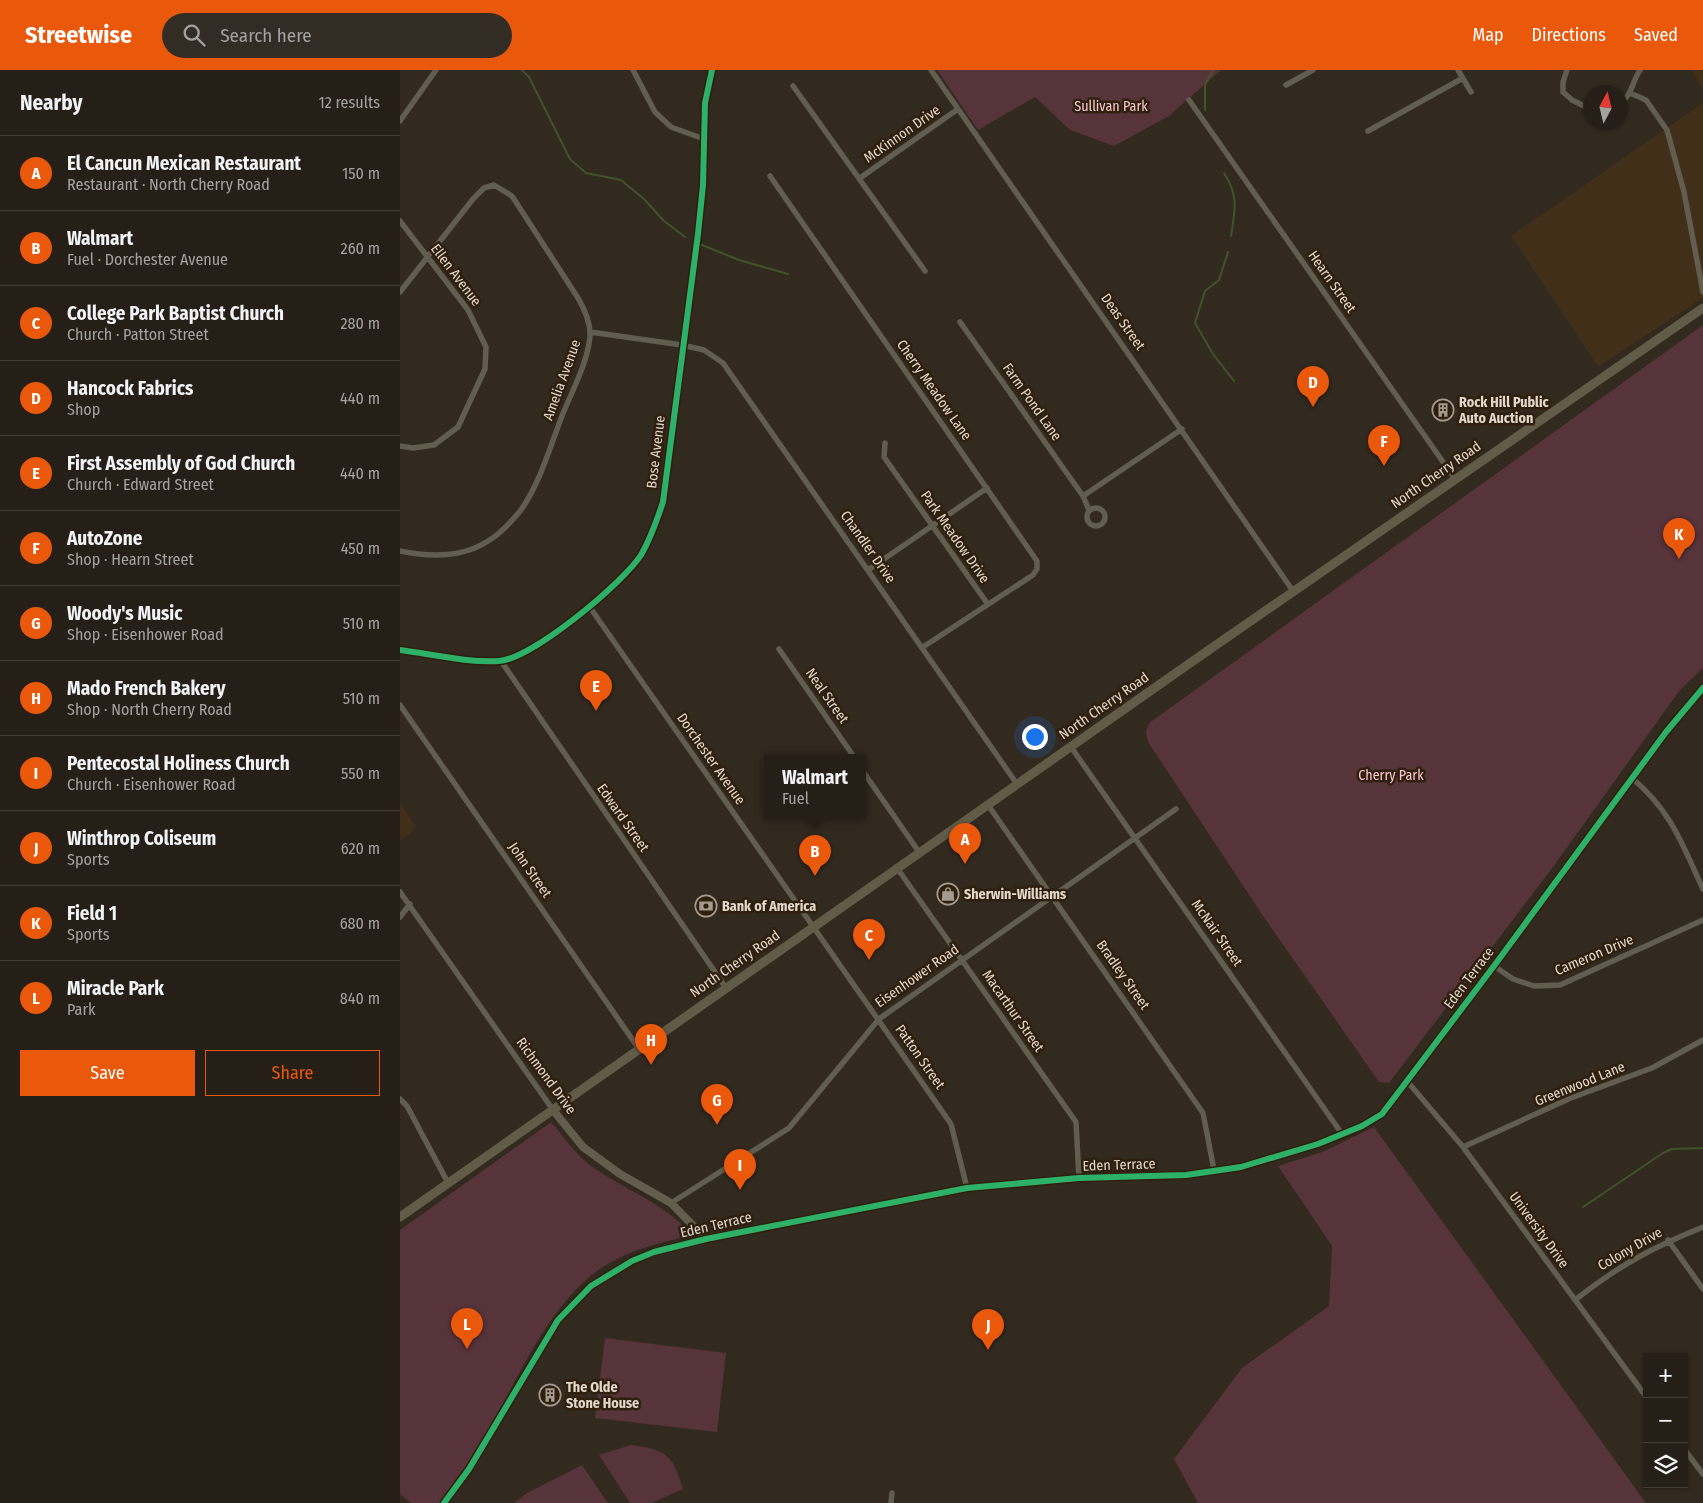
<!DOCTYPE html>
<meta charset="utf-8">
<style>
:root{--surface:#261f17;--page:#322c24;--text:#f1f3f6;--muted:#a4a2a1;--line:#423d36;--accent:#ea580c}
body{margin:0;font-family:"Fira Sans Condensed",sans-serif;background:var(--page);color:var(--text)}
.controls{position:absolute;right:15px;bottom:15px;display:grid;overflow:hidden;border-radius:0px;box-shadow:0 1px 4px #0004}
.controls button{width:45px;height:45px;display:grid;place-items:center;padding:0;border:0;border-bottom:1px solid var(--line);background:var(--surface);color:var(--text);font:25px sans-serif}
.compass{position:absolute;left:1183px;top:15px;width:45px;height:45px;border-radius:50%;background:var(--surface);box-shadow:0 1px 4px #0004;rotate:7deg}
.you{position:absolute;left:634px;top:666px;width:18px;height:18px;margin:-12px;border:4px solid #fff;border-radius:50%;background:#1a73e8;box-shadow:0 0 0 8px #1a73e833}
.badge{display:grid;place-items:center;width:32px;height:32px;border-radius:50%;background:var(--accent);color:#fff;font-size:16px;font-weight:700}
.pin{position:absolute;translate:-50% -41px;filter:drop-shadow(0 1px 2px #0008)}
.pin::after{content:'';position:absolute;top:26px;width:18px;height:15px;background:inherit;clip-path:polygon(0 0,100% 0,50% 100%)}
.popup{position:absolute;left:364px;top:684px;width:102px;height:65px;box-sizing:border-box;display:grid;place-content:center;border-radius:0px;background:var(--surface);filter:drop-shadow(0 1px 4px #0005);font-size:16px;white-space:nowrap;color:var(--muted)}
.popup b{font-size:19px;color:var(--text)}
.popup::after{content:'';position:absolute;left:50%;top:100%;margin-left:-10px;border:10px solid transparent;border-top-color:var(--surface)}
.list{margin:0;padding:0;list-style:none}
h2{display:flex;justify-content:space-between;align-items:center;height:65px;margin:0;padding:0 20px;font-size:21px}
h2 small{font-size:16px;font-weight:400;color:var(--muted)}
.list li{display:grid;grid-template-columns:32px 1fr auto;gap:15px;align-items:center;box-sizing:border-box;height:75px;padding:0 20px;border-top:1px solid var(--line)}
.list b{display:block;font-size:19px;white-space:nowrap}
.list p{margin:0;font-size:16px;white-space:nowrap;color:var(--muted)}
.list em{font-size:16px;font-style:normal;color:var(--muted)}
.actions{display:flex;gap:10px;padding:15px 20px}
.actions a{flex:1;padding:11px 0;border:1px solid var(--accent);border-radius:0px;text-align:center;font-size:18px;color:var(--accent)}
.actions .main{background:var(--accent);color:#fff}
.icon{flex:none;width:28px;height:28px;fill:none;stroke:currentColor;stroke-width:2;stroke-linecap:round;stroke-linejoin:round}
.map{position:relative;flex:none;width:1303px;height:1433px;overflow:hidden}
header{display:flex;align-items:center;gap:30px;box-sizing:border-box;height:70px;padding:0 25px;background:var(--accent);color:#fff}
header strong{font-size:24px}
nav{display:flex;gap:28px;margin-inline-start:auto;font-size:18px}
.search{width:350px;height:45px;background:var(--page);display:flex;align-items:center;gap:12px;box-sizing:border-box;padding:0 18px;border-radius:28px;color:var(--muted);font-size:19px}
main{display:flex}
aside{flex:1;background:var(--surface)}
.map>svg:first-child{display:block}
</style>
<header>
<strong>Streetwise</strong>
<div class="search"><svg class="icon" aria-label="search" viewBox="0 0 24 24"><circle cx="10" cy="10" r="6"/><path d="M15 15l6 6"/></svg>Search here</div>
<nav><a>Map</a><a>Directions</a><a>Saved</a></nav>
</header>
<main>
<aside>
<h2>Nearby<small>12 results</small></h2>
<ul class="list">
<li><span class="badge">A</span><div><b>El Cancun Mexican Restaurant</b><p>Restaurant · North Cherry Road</p></div><em>150 m</em></li>
<li><span class="badge">B</span><div><b>Walmart</b><p>Fuel · Dorchester Avenue</p></div><em>260 m</em></li>
<li><span class="badge">C</span><div><b>College Park Baptist Church</b><p>Church · Patton Street</p></div><em>280 m</em></li>
<li><span class="badge">D</span><div><b>Hancock Fabrics</b><p>Shop</p></div><em>440 m</em></li>
<li><span class="badge">E</span><div><b>First Assembly of God Church</b><p>Church · Edward Street</p></div><em>440 m</em></li>
<li><span class="badge">F</span><div><b>AutoZone</b><p>Shop · Hearn Street</p></div><em>450 m</em></li>
<li><span class="badge">G</span><div><b>Woody's Music</b><p>Shop · Eisenhower Road</p></div><em>510 m</em></li>
<li><span class="badge">H</span><div><b>Mado French Bakery</b><p>Shop · North Cherry Road</p></div><em>510 m</em></li>
<li><span class="badge">I</span><div><b>Pentecostal Holiness Church</b><p>Church · Eisenhower Road</p></div><em>550 m</em></li>
<li><span class="badge">J</span><div><b>Winthrop Coliseum</b><p>Sports</p></div><em>620 m</em></li>
<li><span class="badge">K</span><div><b>Field 1</b><p>Sports</p></div><em>680 m</em></li>
<li><span class="badge">L</span><div><b>Miracle Park</b><p>Park</p></div><em>840 m</em></li>
</ul>
<div class="actions"><a class="main">Save</a><a>Share</a></div>
</aside>
<div class="map">
<svg width="1303" height="1433" viewBox="0 0 1303 1433">
<rect width="100%" height="100%" fill="#32291f"/>
<path fill="#422f19" d="M1291,0H1303V19Z
M1303,33V228L1198,297L1111,166Z
M0,733L17,758L0,770Z"/>
<path fill="#57333a" d="M537,0H821L769,46L714,76L670,60L635,27L578,60Z
M1303,255V598L1280,620L1153,797L989,1013L979,1012L861,843L748,672L746,662L749,653Z
M151,1052C163,1066 175,1084 190,1095C224,1120 264,1132 292,1165C260,1173 228,1180 200,1199C146,1235 108,1327 78,1384C68,1401 54,1417 42,1433H11L0,1424V1160Z
M974,1057L1246,1433H798L774,1389L842,1298L929,1236L932,1176L878,1096L922,1082Z
M205,1268L326,1283L317,1362L195,1348Z
M231,1375C266,1379 273,1385 283,1419L252,1433H230L199,1385Z
M182,1395L208,1433H114L127,1423Z"/>
<g fill="none" stroke-linecap="round" stroke-linejoin="round">
<path stroke="#415429" stroke-width="2" d="M122,0L129,7L170,89L186,103L221,110L244,129L264,151L285,167
M805,40V15L813,0
M824,103C839,126 835,140 831,166
M302,175L339,190L388,204
M828,182L819,210L805,221L795,253L813,284L834,311
M1183,1137L1263,1083L1272,1079L1303,1078"/>
<path stroke="#615d4f" stroke-width="5.5" d="M233,0L255,42L271,57L304,69
M531,0L893,521
M1058,0L1071,22
M1167,0L1163,12V22L1172,30L1190,39
M886,15L913,0
M393,16L525,201
M1230,23L1246,30L1267,60L1284,122L1303,222
M789,30L1055,409
M1220,34C1232,25 1232,12 1240,0
M0,51L36,0
M968,61L1063,8
M370,106L637,491V499L633,505L523,577
M460,108L558,39
M0,151L68,240L86,277L85,299L58,357L34,375L13,378L0,376
M0,222L73,129L84,118L94,115L112,126L178,228C185,240 191,253 190,267C187,294 172,321 162,346C150,377 140,413 121,440C112,451 101,464 88,471C62,488 29,487 0,481
M560,252L683,426L689,440
M190,262L282,275L304,280L323,293L617,714
M485,373L484,387L587,533
M683,426L782,359
M687 447a9 9 0 1 1 18 0a9 9 0 1 1-18 0Z
M468,500L587,418
M189,536L551,1054L567,1118
M379,579L454,687
M0,580C31,584 68,593 99,591C132,589 223,513 241,485C251,468 257,450 263,432L298,164L303,115L305,33L312,0
M101,591L326,918
M0,635L239,979
M671,677L942,1064
M462,700L519,782
M1232,708C1272,742 1282,774 1303,819
M588,735L803,1043L814,1100
M497,798L676,1052L679,1108
M0,822L153,1040
M0,847L10,834
M1094,896L1113,909L1134,916L1160,915L1303,850
M1007,1011L1063,1077L1247,1328
M0,1029L7,1036L48,1113
M1063,1077L1171,1028L1252,998L1303,970
M271,1133L389,1058L479,949L776,739
M1268,1170L1303,1219
M1175,1230C1218,1196 1253,1177 1303,1157
M1284,1379L1303,1404
M491,1433L492,1423"/>
<path stroke="#625d4c" stroke-width="8" d="M153,1040L183,1077L220,1104L271,1133L306,1169
M44,1433L69,1399L158,1250L191,1216L232,1191L254,1182L306,1169L567,1118L679,1108L786,1105L841,1097L918,1074L962,1056L982,1044L1094,896L1266,662L1303,618"/>
<path stroke="#615b47" stroke-width="9" d="M0,1147L793,591L1303,238"/>
<g stroke="#2f1f0d" stroke-width="9">
<path id="cycleway" d="M0,580C31,584 68,593 99,591C132,589 223,513 241,485C251,468 257,450 263,432L298,164L303,115L305,33L312,0
M44,1433L69,1399L158,1250L191,1216L232,1191L254,1182L306,1169L567,1118L679,1108L786,1105L841,1097L918,1074L962,1056L982,1044L1094,896L1266,662L1303,618"/>
</g>
<use href="#cycleway" stroke="#2db169" stroke-width="6"/>
</g>
<defs>
<g id="building-ring" transform="scale(1.125)"><circle r="9.5" fill="#2f1f0d" stroke="#a49a8f" stroke-width="1.5"/><path d="M-4-6H4V6H1V3H-1V6H-4ZM-2.5-4.3h1.7v1.8h-1.7ZM.8-4.3h1.7v1.8H.8ZM-2.5-1h1.7V.8h-1.7ZM.8-1h1.7V.8H.8Z" fill="#a49a8f"/></g>
<g id="shop-ring" transform="scale(1.125)"><circle r="9.5" fill="#2f1f0d" stroke="#a49a8f" stroke-width="1.5"/><path d="M-5-2.5h2.3a2.7 3.5 0 0 1 5.4 0H5L5.5 6h-11ZM-1.5-2.5h3a1.5 2.3 0 0 0-3 0Z" fill="#a49a8f"/></g>
<g id="bank-ring" transform="scale(1.125)"><circle r="9.5" fill="#2f1f0d" stroke="#a49a8f" stroke-width="1.5"/><path d="M-6-4H6V4H-6ZM0-2.3a2.3 2.3 0 1 0 0 4.6a2.3 2.3 0 1 0 0-4.6Z" fill="#a49a8f"/></g>
</defs>
<g fill-rule="evenodd">
<use href="#building-ring" x="1043" y="340"/>
<use href="#shop-ring" x="548" y="824"/>
<use href="#bank-ring" x="306" y="836"/>
<use href="#building-ring" x="150" y="1325"/>
</g>
<g text-anchor="middle" dominant-baseline="central" stroke-width="5" stroke-linejoin="round" paint-order="stroke">
<g font-size="14" fill="#fcc6d1" stroke="#2f1f0d">
<text x="711" y="36">Sullivan Park</text>
<text x="991" y="705">Cherry Park</text>
</g>
<g font-size="14" fill="#e2d7cc" stroke="#2f1f0d">
<text transform="translate(502 64) rotate(-35)">McKinnon Drive</text>
<text transform="translate(56 205) rotate(53)">Ellen Avenue</text>
<text transform="translate(932 212) rotate(55)">Hearn Street</text>
<text transform="translate(723 252) rotate(55)">Deas Street</text>
<text transform="translate(162 310) rotate(-70)">Amelia Avenue</text>
<text transform="translate(534 320) rotate(55)">Cherry Meadow Lane</text>
<text transform="translate(632 332) rotate(55)">Farm Pond Lane</text>
<text transform="translate(256 382) rotate(-83)">Bose Avenue</text>
<text transform="translate(1036 405) rotate(-35)">North Cherry Road</text>
<text transform="translate(555 467) rotate(55)">Park Meadow Drive</text>
<text transform="translate(468 477) rotate(55)">Chandler Drive</text>
<text transform="translate(427 626) rotate(55)">Neal Street</text>
<text transform="translate(704 636) rotate(-35)">North Cherry Road</text>
<text transform="translate(311 689) rotate(55)">Dorchester Avenue</text>
<text transform="translate(223 748) rotate(55)">Edward Street</text>
<text transform="translate(130 800) rotate(55)">John Street</text>
<text transform="translate(817 863) rotate(55)">McNair Street</text>
<text transform="translate(1194 885) rotate(-23)">Cameron Drive</text>
<text transform="translate(335 894) rotate(-35)">North Cherry Road</text>
<text transform="translate(723 905) rotate(55)">Bradley Street</text>
<text transform="translate(517 906) rotate(-35)">Eisenhower Road</text>
<text transform="translate(1069 908) rotate(-53)">Eden Terrace</text>
<text transform="translate(613 941) rotate(55)">Macarthur Street</text>
<text transform="translate(520 987) rotate(55)">Patton Street</text>
<text transform="translate(146 1006) rotate(54)">Richmond Drive</text>
<text transform="translate(1180 1014) rotate(-22)">Greenwood Lane</text>
<text transform="translate(719 1095) rotate(-2)">Eden Terrace</text>
<text transform="translate(316 1155) rotate(-13)">Eden Terrace</text>
<text transform="translate(1139 1160) rotate(54)">University Drive</text>
<text transform="translate(1230 1179) rotate(-30)">Colony Drive</text>
</g>
<g font-size="14" font-weight="bold" fill="#e2d7cc" stroke="#2f1f0d" text-anchor="start">
<text x="1059" y="332">Rock Hill Public<tspan x="1059" dy="16">Auto Auction</tspan></text>
<text x="564" y="824">Sherwin-Williams</text>
<text x="322" y="836">Bank of America</text>
<text x="166" y="1317">The Olde<tspan x="166" dy="16">Stone House</tspan></text>
</g>
</g>
</svg>
<div class="controls">
<button>+</button>
<button>−</button>
<button><svg class="icon" aria-label="layers" viewBox="0 0 24 24"><path d="M12 4l9 5-9 5-9-5zM3 14l9 5 9-5"/></svg></button>
</div>
<svg class="compass" viewBox="-18 -18 36 36"><path d="M0-13l5 13h-10z" fill="#e53935"/><path d="M0 13l5-13h-10z" fill="#a4a2a1"/></svg>
<div class="you"></div>
<div class="pin badge" style="left:565px;top:794px">A</div>
<div class="pin badge" style="left:415px;top:806px">B</div>
<div class="popup"><b>Walmart</b>Fuel</div>
<div class="pin badge" style="left:469px;top:890px">C</div>
<div class="pin badge" style="left:913px;top:337px">D</div>
<div class="pin badge" style="left:196px;top:641px">E</div>
<div class="pin badge" style="left:984px;top:396px">F</div>
<div class="pin badge" style="left:317px;top:1055px">G</div>
<div class="pin badge" style="left:251px;top:995px">H</div>
<div class="pin badge" style="left:340px;top:1120px">I</div>
<div class="pin badge" style="left:588px;top:1280px">J</div>
<div class="pin badge" style="left:1279px;top:489px">K</div>
<div class="pin badge" style="left:67px;top:1279px">L</div>
</div>
</main>
